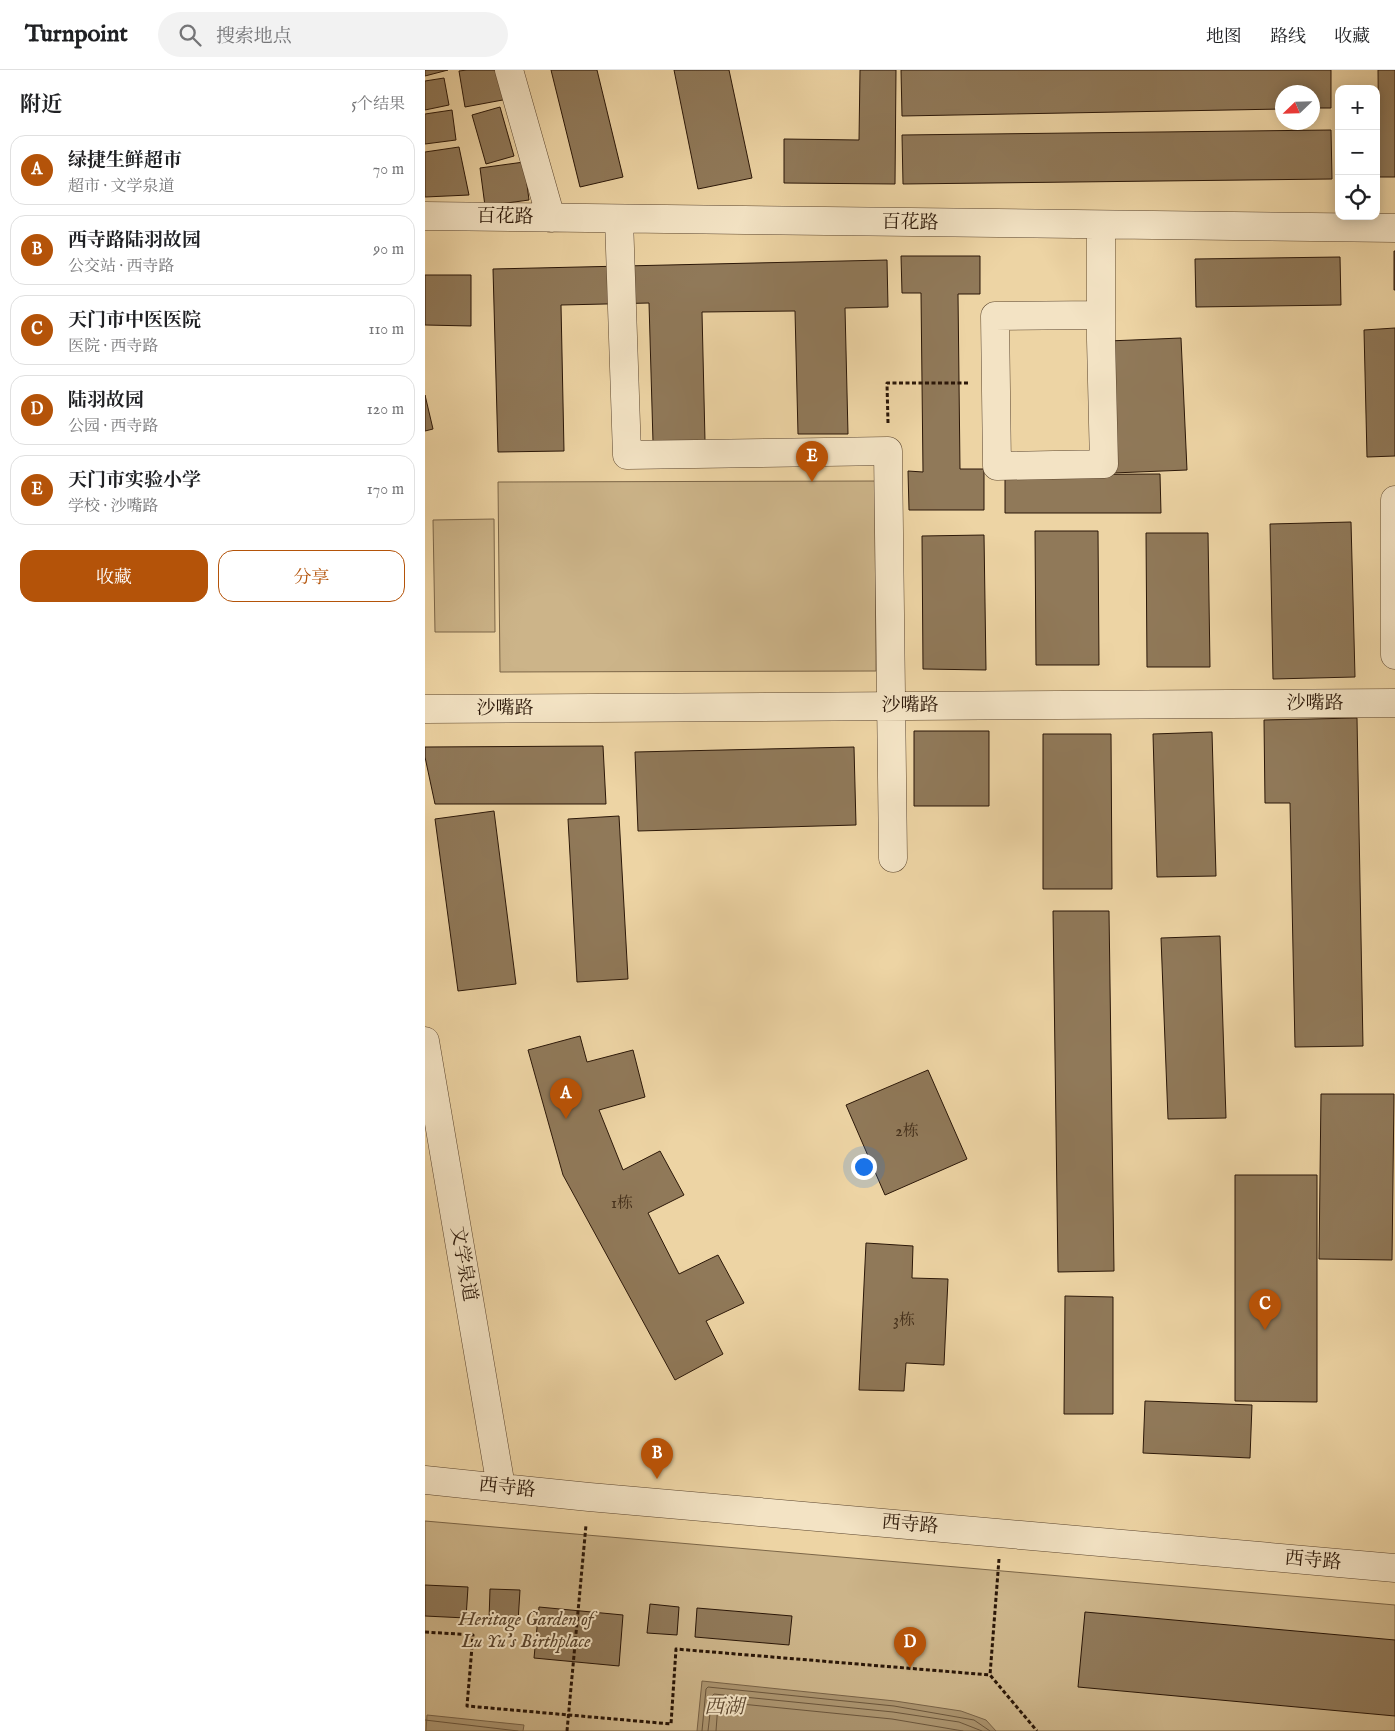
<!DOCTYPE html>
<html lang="zh">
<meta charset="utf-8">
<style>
:root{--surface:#fff;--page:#f2f2f2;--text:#202124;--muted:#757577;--line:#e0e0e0;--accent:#b45309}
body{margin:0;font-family:"IM FELL English","Noto Serif SC",serif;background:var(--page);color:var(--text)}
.controls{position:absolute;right:15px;top:15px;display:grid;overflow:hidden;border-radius:10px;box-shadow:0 2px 12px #0003}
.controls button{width:45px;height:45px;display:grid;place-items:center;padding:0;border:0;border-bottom:1px solid var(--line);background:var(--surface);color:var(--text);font:25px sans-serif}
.compass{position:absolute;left:850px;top:15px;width:45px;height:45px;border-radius:50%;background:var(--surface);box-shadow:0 2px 12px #0003;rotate:247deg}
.you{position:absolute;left:438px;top:1096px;width:18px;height:18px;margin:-12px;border:4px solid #fff;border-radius:50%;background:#1a73e8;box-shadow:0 0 0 8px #1a73e833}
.badge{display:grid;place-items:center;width:32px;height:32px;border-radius:50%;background:var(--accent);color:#fff;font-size:16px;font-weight:700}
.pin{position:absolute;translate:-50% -41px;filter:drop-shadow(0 1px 2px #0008)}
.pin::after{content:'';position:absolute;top:26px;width:18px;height:15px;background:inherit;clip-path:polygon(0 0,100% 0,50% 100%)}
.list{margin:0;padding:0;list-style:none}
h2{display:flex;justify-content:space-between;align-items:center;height:65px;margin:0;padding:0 20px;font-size:21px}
h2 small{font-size:16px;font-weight:400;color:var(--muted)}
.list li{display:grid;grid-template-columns:32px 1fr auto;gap:15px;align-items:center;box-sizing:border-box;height:70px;margin:0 10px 10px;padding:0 10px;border:1px solid var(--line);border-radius:15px}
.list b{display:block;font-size:19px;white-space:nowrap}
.list p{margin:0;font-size:16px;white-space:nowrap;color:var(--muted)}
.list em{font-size:16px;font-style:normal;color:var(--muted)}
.actions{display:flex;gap:10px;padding:15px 20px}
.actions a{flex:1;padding:11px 0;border:1px solid var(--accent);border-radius:15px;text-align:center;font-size:18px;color:var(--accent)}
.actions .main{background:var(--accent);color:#fff}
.icon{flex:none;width:28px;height:28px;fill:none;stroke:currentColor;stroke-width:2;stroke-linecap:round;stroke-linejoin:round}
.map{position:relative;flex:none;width:970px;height:1661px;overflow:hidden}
header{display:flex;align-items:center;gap:30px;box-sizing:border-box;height:70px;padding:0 25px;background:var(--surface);border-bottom:1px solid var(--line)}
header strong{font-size:24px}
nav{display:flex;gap:28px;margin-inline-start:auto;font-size:18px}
.search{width:350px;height:45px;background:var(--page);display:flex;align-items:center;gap:12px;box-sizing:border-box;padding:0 18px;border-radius:28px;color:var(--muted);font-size:19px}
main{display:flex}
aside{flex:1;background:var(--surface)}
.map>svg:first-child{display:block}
</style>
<header>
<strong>Turnpoint</strong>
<div class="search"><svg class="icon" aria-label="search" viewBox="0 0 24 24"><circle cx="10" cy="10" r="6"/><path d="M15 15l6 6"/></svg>搜索地点</div>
<nav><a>地图</a><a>路线</a><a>收藏</a></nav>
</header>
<main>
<aside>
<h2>附近<small>5个结果</small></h2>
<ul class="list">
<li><span class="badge">A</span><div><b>绿捷生鲜超市</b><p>超市 · 文学泉道</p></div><em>70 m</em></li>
<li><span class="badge">B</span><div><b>西寺路陆羽故园</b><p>公交站 · 西寺路</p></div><em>90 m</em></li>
<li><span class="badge">C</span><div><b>天门市中医医院</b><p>医院 · 西寺路</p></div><em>110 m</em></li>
<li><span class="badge">D</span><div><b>陆羽故园</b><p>公园 · 西寺路</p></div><em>120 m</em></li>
<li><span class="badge">E</span><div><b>天门市实验小学</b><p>学校 · 沙嘴路</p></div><em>170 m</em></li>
</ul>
<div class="actions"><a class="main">收藏</a><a>分享</a></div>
</aside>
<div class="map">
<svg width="970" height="1661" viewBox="0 0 970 1661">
<rect width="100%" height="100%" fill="#edd4a4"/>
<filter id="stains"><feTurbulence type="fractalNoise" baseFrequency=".004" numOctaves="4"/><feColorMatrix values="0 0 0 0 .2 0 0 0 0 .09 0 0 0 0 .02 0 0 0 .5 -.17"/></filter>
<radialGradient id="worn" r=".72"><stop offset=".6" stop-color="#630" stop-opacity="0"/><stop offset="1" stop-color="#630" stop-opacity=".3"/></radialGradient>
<path fill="#ccb489" stroke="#7c6648" d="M450,411L451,601L75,602L73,412Z
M69,449L70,562H10L8,450Z
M0,1451L970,1535V1661H0Z"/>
<path fill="#ab946f" stroke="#786246" d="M277,1611L470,1631L536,1641L561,1650L571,1661H272Z
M2,1645L99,1655L98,1661H1Z"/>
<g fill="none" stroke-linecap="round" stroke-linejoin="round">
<path stroke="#6b563c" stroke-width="1" d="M0,1650L93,1661
M277,1661L281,1619L283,1617L469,1636L549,1650L565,1661
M283,1661L287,1626L289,1624L468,1642L534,1652L557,1661
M291,1661L293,1634L296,1632L467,1649L538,1661"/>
</g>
<path fill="#907959" stroke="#2b1708" d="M0,0H23L0,6Z
M42,0H77L83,29L40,37L34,1Z
M126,0H172L198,107L155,117Z
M249,0H304L327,108L273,119Z
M435,0H471L470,114L359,113V69L434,70Z
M476,0H906V38H888V22H858V39L477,46Z
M953,0H970V107H954Z
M19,8L24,35L0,40V11Z
M75,37L89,86L61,94L47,45Z
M27,40L31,70L0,74V44Z
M906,60L907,109L478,114L477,65Z
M34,77L44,125L0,127V82Z
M99,92L104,130L60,136L55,98Z
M969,181H970V220H969Z
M476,186H555V224H533L535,399H559V440H484L483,401L498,402L496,223H477Z
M915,187L916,235L771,237L770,189Z
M462,190L463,237L420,238L423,364H373L370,241L277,242L280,371L228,372L224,233L136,235L139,381L73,382L68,199Z
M0,205H46V256L0,255Z
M970,258V386L942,387L939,260Z
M756,268L762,400L688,403L683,271Z
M0,325L8,359L0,361Z
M735,404L736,443H580V405Z
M926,452L930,607L848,609L845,454Z
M610,461H673L674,595H611Z
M721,463H783L785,597H722Z
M559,465L561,600L498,599L497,466Z
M932,648L938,976L870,977L865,733H840L839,650Z
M489,661H564V736H489Z
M787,662L791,806L732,807L728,664Z
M618,664H686L687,819H618Z
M178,676L181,734H10L0,687V677Z
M429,677L431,755L213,761L210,682Z
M69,741L91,914L33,921L10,749Z
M194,746L203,909L152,912L143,749Z
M628,841H684L689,1201L633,1202Z
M795,866L801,1048L743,1049L736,868Z
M155,966L162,992L208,980L220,1027L174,1040L198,1100L235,1081L259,1125L223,1143L254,1204L293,1185L319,1233L281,1251L298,1284L250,1310L138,1105L103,980Z
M503,1000L542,1089L460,1125L421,1035Z
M896,1024H969L967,1190L894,1189Z
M810,1105H892V1332L810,1331Z
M441,1173L488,1176L487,1208L523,1209L519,1295L481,1293L479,1321L434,1320Z
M640,1226L688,1227V1344H639Z
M720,1331L827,1335L825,1388L718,1383Z
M0,1515L43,1517L41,1548L0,1546Z
M65,1519L95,1520L93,1552L64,1550Z
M225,1534L254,1537L252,1565L222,1563Z
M114,1537L198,1545L194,1596L109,1588Z
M272,1538L367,1546L364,1575L270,1567Z
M660,1542L970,1570V1646L653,1617Z"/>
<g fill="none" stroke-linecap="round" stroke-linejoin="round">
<g stroke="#5c462f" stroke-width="29">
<path id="minor" d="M84,0L126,148
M0,146L970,158
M194,149L202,385L463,381L468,788
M676,245L570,246L572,396L679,394L676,270V156
M970,430V585
M0,639L970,633
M0,971L76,1417
M0,1410L164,1427L970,1498"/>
</g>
<path stroke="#2b1708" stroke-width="3" stroke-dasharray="4 2.5" stroke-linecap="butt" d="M463,353L462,313H543
M574,1489L565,1605L612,1661
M0,1562L48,1565L42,1636L246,1654L251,1579L565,1605
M142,1661L161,1455"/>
<use href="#minor" stroke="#f3e3c4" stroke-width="28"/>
</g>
<g text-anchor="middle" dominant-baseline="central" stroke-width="4" stroke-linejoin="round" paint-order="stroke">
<g font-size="16" fill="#44301c">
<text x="482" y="1062">2栋</text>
<text x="197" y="1134">1栋</text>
<text x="479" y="1251">3栋</text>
</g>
<g font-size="19" fill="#2b1708" stroke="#f3e3c4">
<text transform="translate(80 147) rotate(1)">百花路</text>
<text transform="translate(485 153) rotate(1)">百花路</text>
<text x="890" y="634">沙嘴路</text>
<text x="485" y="636">沙嘴路</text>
<text x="80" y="639">沙嘴路</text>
<text transform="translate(38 1194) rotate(80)">文学泉道</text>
<text transform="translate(82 1418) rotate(6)">西寺路</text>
<text transform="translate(485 1455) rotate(5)">西寺路</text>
<text transform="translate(888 1491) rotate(5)">西寺路</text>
</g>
<g font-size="19" font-style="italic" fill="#5b462f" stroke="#f3e3c4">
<text x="101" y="1550">Heritage Garden of<tspan x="101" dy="22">Lu Yu’s Birthplace</tspan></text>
</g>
<g font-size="20" font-style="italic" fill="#5e4931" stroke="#f3e3c4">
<text x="299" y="1637">西湖</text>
</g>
</g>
<rect width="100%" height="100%" filter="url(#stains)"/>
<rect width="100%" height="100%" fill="url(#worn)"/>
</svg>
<div class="controls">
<button>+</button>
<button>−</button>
<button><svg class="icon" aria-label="locate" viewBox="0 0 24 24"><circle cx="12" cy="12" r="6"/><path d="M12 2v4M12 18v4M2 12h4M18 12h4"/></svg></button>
</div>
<svg class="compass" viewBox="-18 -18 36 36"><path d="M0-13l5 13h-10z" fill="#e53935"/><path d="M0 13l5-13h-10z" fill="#757577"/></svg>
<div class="you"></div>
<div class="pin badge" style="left:141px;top:1049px">A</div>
<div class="pin badge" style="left:232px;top:1409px">B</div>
<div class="pin badge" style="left:840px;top:1260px">C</div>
<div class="pin badge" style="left:485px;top:1598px">D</div>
<div class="pin badge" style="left:387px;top:412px">E</div>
</div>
</main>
